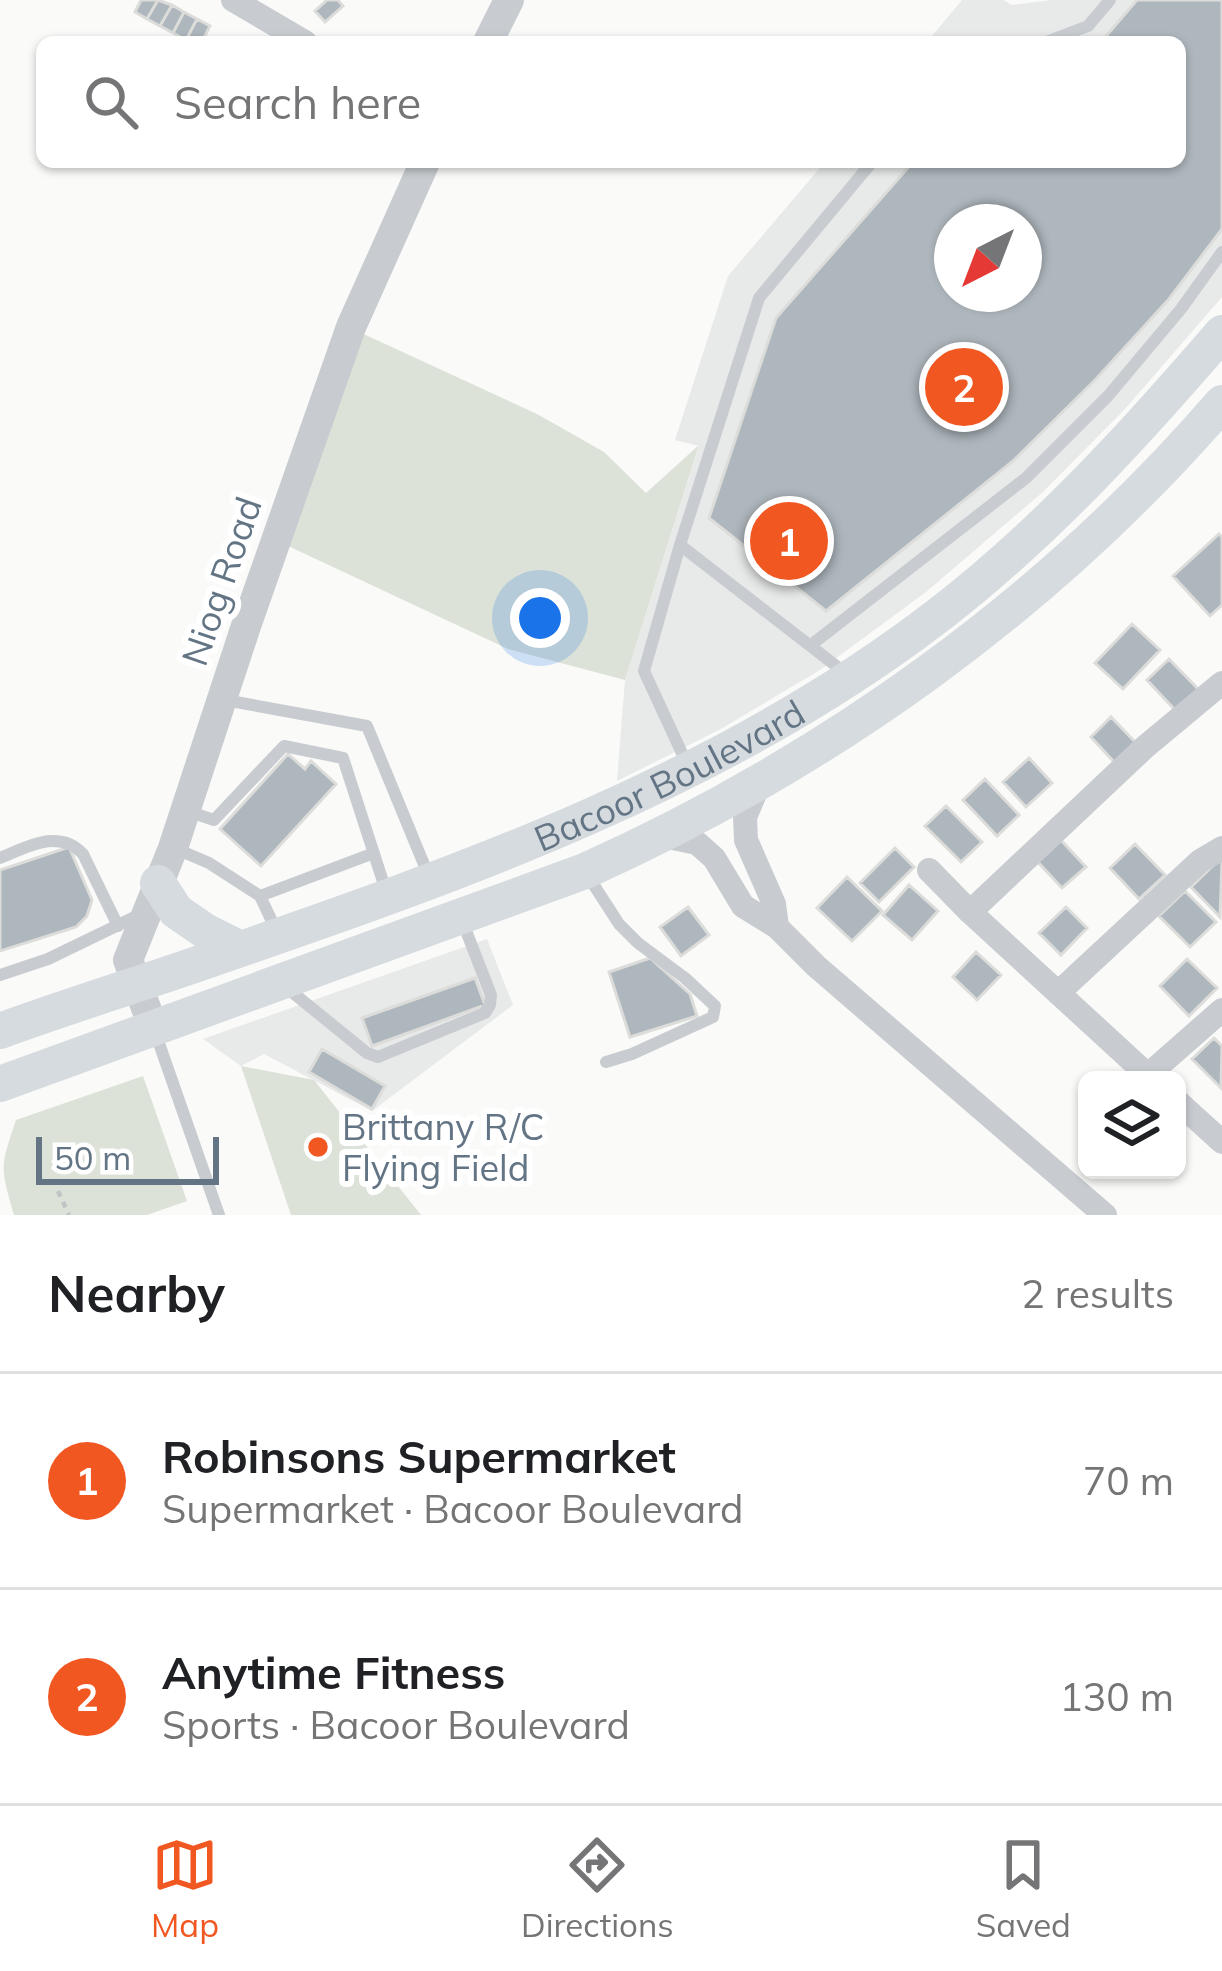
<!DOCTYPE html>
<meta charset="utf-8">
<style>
:root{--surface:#fff;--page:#f2f2f2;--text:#202124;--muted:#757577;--line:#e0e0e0;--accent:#f15721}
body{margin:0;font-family:Mulish,sans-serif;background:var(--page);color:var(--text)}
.controls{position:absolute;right:36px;bottom:36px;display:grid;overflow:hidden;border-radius:18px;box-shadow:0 3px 9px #0004}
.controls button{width:108px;height:108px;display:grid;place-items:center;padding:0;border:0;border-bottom:3px solid var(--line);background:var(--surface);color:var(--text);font:60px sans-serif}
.compass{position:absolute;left:934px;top:204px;width:108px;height:108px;border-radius:50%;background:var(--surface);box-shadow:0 3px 9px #0004;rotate:222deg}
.scale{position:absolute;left:36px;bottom:30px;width:183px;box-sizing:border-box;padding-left:12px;border:6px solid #637585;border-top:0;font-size:33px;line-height:42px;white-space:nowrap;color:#637585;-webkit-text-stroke:9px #fff;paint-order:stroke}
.you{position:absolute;left:540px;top:618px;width:42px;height:42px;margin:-30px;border:9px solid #fff;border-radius:50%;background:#1a73e8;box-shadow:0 0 0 18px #1a73e833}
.badge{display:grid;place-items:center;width:78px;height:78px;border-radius:50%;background:var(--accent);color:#fff;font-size:39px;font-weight:700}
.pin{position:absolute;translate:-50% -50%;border:6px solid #fff;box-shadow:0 3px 12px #0006}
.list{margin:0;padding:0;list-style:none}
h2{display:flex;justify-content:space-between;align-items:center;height:156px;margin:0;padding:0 48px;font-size:51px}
h2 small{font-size:39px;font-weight:400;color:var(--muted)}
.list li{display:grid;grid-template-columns:78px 1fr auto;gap:36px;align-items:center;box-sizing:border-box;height:216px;padding:0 48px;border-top:3px solid var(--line)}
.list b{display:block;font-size:45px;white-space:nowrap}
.list p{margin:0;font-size:39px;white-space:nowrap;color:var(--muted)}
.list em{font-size:39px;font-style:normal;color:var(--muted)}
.icon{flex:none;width:66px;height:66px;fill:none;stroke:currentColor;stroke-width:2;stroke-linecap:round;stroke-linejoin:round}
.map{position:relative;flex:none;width:1222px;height:1215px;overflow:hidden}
.search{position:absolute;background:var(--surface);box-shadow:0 3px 9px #0004;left:36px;right:36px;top:36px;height:132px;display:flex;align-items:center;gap:30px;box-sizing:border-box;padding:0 42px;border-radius:18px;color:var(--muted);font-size:45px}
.sheet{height:588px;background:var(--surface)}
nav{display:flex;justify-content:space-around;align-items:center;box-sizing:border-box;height:168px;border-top:3px solid var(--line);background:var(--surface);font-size:33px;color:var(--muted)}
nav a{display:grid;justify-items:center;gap:6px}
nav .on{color:var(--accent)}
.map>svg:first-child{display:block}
</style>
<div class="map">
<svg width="1222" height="1215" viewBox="0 0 1222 1215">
<rect width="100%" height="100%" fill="#fafaf8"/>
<path fill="#e8e9e9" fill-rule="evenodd" d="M962,0H1004L1011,5L1051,0H1222V297L1125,409L1043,492L926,592L820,670L721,729L617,781L625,680L699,446L675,440L728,276L825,162H1180V42H927ZM952,222H1024V294H952Z
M487,939L513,1005L372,1111L264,1054L241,1066L203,1039Z"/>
<path fill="#dce2d8" d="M357,331L537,414L604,452L646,493L699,445L625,680L508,649L286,545Z
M241,1066L314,1080L421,1215H291Z
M143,1076L187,1201L147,1215H14C0,1166 0,1168 16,1120Z"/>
<path fill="#aeb7bd" stroke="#dcdcda" stroke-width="3" fill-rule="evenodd" d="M141,0H158L147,19L135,12Z
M158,0L172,5L160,26L147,19Z
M327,0H338L343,6L325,22L315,11Z
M1137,0H1222V229L1169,299L1095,380L1013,461L826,611L709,518L776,318L913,162H1180V42H1101ZM952,222H1024V294H952Z
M172,5L184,12L173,33L160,26Z
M184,12L197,19L186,40L173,33Z
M197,19L210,26L202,42H189L186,40Z
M1219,534L1222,537V605L1210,616L1173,576Z
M1132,624L1160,650L1123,689L1095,663Z
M1169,659L1199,690L1177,712L1147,680Z
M1111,717L1136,743L1115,763L1091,737Z
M288,754L305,769L311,761L336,784L261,866L220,829Z
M1029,758L1052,783L1026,807L1003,782Z
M985,779L1019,815L997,836L963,800Z
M946,806L982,842L961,862L925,826Z
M1058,837L1086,867L1062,888L1035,859Z
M1135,844L1165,875L1139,899L1110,868Z
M69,847L92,900L87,916L76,927L0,951V870Z
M895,848L914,867L879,902L860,883Z
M1220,859L1222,862L1220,917L1191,887Z
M847,877L882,911L852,941L817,908Z
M909,885L938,911L912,940L883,915Z
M1185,891L1216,922L1190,947L1159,916Z
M688,907L709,935L681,956L660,927Z
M1066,907L1087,928L1061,955L1039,933Z
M976,952L1001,975L977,1000L953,977Z
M650,958L690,994L697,1016L630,1037L609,972Z
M1187,959L1217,988L1189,1016L1160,986Z
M475,978L485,1005L372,1046L362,1018Z
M1214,1038L1222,1046L1221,1088L1192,1059Z
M322,1049L385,1086L372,1109L309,1072Z"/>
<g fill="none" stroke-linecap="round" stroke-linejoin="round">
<path stroke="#c1c4c6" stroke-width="4.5" stroke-dasharray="6 6" stroke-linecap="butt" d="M58,1191L69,1215"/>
<path stroke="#c8ccd0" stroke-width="12" d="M1046,42L1088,26L1110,0
M680,545L759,298L872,162
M811,645L1026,478L1108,396L1181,309L1222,252
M225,700L367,726L430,879
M687,764L644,671L680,545L844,672
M187,811L214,820L284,746L343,758L387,894
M174,848L209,863L260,896L278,934
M0,858C27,847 59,828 83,854L118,926
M588,876L619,924L638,943L685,978L715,1006L713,1017L632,1054L606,1062
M260,896L374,853
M0,975L48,959L141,914
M287,988L367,1053L378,1057L485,1013L490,1005L491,995L463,923
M154,1029L219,1215"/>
<path stroke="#c8ccd0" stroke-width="24" d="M233,0L305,42
M759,784L745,817L746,840L774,904L777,927
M663,836L697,843L714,858L743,906L777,927L816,966L1105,1215
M929,870L970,912
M1058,993L1200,861L1222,848
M1148,1075L1222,1010
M1153,1080L970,912L1145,747L1222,683
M1177,1101L1222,1142"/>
<path stroke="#c8ccd0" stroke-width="30" d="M488,42L509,0
M154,1029L128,960L173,848L246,626L351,327L425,162"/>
<g stroke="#d6dbdf" stroke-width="36">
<path d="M158,883L176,911L205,931L239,948"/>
<path id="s1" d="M0,1031C68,1006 137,985 206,961C462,873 724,781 940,614C1046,532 1135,434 1222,333"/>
<path d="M0,1084L585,871C827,762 1048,605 1222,403"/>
</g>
</g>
<circle fill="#f15721" stroke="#fff" stroke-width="4.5" cx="318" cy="1147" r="12"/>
<g text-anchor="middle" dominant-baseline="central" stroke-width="12" stroke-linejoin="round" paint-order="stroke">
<g font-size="36" fill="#637585" stroke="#fff">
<text transform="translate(221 581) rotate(-71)">Niog Road</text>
<text stroke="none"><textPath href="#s1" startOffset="717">Bacoor Boulevard</textPath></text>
</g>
<g font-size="36" fill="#637585" stroke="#fff" text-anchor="start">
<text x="342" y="1126">Brittany R/C<tspan x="342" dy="41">Flying Field</tspan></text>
</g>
</g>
</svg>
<div class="controls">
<button><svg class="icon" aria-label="layers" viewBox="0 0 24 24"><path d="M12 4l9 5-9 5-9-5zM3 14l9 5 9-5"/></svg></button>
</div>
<svg class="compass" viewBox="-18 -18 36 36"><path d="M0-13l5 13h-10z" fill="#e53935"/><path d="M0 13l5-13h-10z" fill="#757577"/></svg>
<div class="scale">50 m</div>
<div class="you"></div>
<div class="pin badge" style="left:789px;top:541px">1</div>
<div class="pin badge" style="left:964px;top:387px">2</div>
<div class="search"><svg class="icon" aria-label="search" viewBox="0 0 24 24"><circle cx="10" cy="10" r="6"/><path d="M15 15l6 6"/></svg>Search here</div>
</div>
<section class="sheet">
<h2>Nearby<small>2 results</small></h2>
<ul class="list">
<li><span class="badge">1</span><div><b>Robinsons Supermarket</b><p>Supermarket · Bacoor Boulevard</p></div><em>70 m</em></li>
<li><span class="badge">2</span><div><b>Anytime Fitness</b><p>Sports · Bacoor Boulevard</p></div><em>130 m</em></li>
</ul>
</section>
<nav>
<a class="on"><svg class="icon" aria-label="map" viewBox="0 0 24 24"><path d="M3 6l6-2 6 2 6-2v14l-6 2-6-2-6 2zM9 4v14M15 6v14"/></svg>Map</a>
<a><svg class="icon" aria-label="directions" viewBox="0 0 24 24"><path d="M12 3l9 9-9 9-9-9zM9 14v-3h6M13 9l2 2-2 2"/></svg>Directions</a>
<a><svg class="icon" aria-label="saved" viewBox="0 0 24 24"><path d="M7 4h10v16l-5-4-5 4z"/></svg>Saved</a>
</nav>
